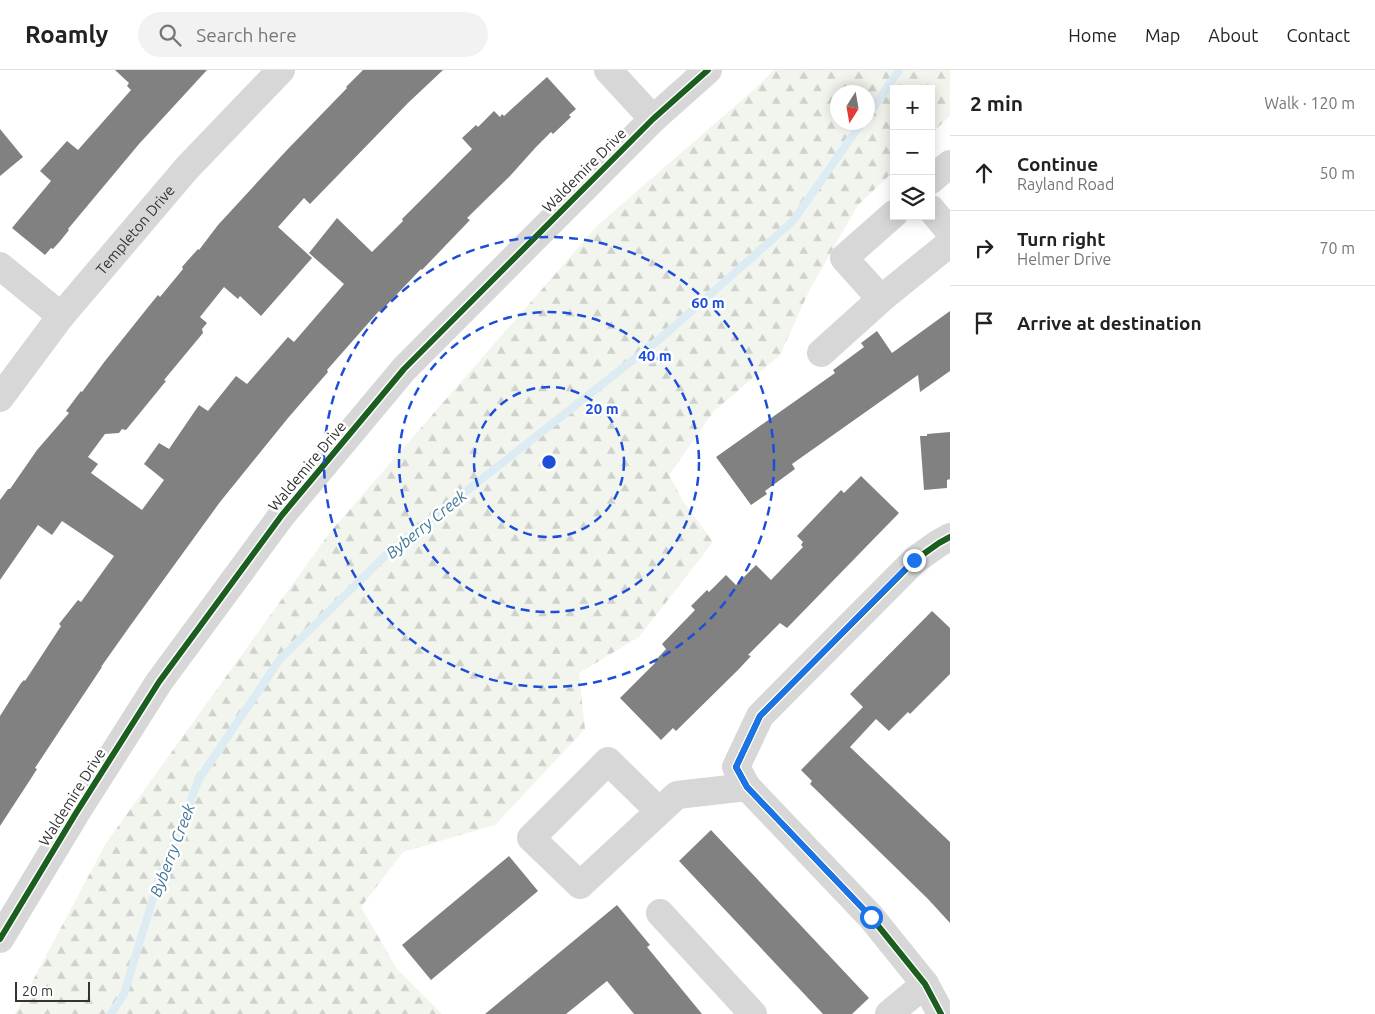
<!DOCTYPE html>
<meta charset="utf-8">
<style>
:root{--surface:#fff;--page:#f2f2f2;--text:#222;--muted:#767676;--line:#e0e0e0}
body{margin:0;font-family:Ubuntu,sans-serif;background:var(--page);color:var(--text)}
.controls{position:absolute;right:15px;top:15px;display:grid;overflow:hidden;border-radius:0px;box-shadow:0 2px 12px #0003}
.controls button{width:45px;height:45px;display:grid;place-items:center;padding:0;border:0;border-bottom:1px solid var(--line);background:var(--surface);color:var(--text);font:25px sans-serif}
.compass{position:absolute;left:830px;top:15px;width:45px;height:45px;border-radius:50%;background:var(--surface);box-shadow:0 2px 12px #0003;rotate:191deg}
.scale{position:absolute;left:15px;bottom:12px;width:75px;box-sizing:border-box;padding-left:5px;border:2px solid #333;border-top:0;font-size:14px;line-height:18px;white-space:nowrap;color:#333;-webkit-text-stroke:4px #fff;paint-order:stroke}
.stop{position:absolute;width:15px;height:15px;margin:-11px;border:4px solid #1a73e8;border-radius:50%;background:#fff}
.stop.end{background:#1a73e8;border-color:#fff;box-shadow:0 1px 5px #0008}
.list{margin:0;padding:0;list-style:none}
h2{display:flex;justify-content:space-between;align-items:center;height:65px;margin:0;padding:0 20px;font-size:21px}
h2 small{font-size:16px;font-weight:400;color:var(--muted)}
.list li{display:grid;grid-template-columns:32px 1fr auto;gap:15px;align-items:center;box-sizing:border-box;height:75px;padding:0 20px;border-top:1px solid var(--line)}
.list b{display:block;font-size:19px;white-space:nowrap}
.list p{margin:0;font-size:16px;white-space:nowrap;color:var(--muted)}
.list em{font-size:16px;font-style:normal;color:var(--muted)}
.icon{flex:none;width:28px;height:28px;fill:none;stroke:currentColor;stroke-width:2;stroke-linecap:round;stroke-linejoin:round}
.map{position:relative;flex:none;width:950px;height:944px;overflow:hidden}
header{display:flex;align-items:center;gap:30px;box-sizing:border-box;height:70px;padding:0 25px;background:var(--surface);border-bottom:1px solid var(--line)}
header strong{font-size:24px}
nav{display:flex;gap:28px;margin-inline-start:auto;font-size:18px}
.search{width:350px;height:45px;background:var(--page);display:flex;align-items:center;gap:12px;box-sizing:border-box;padding:0 18px;border-radius:28px;color:var(--muted);font-size:19px}
main{display:flex}
aside{flex:1;background:var(--surface)}
.map>svg:first-child{display:block}
</style>
<header>
<strong>Roamly</strong>
<div class="search"><svg class="icon" aria-label="search" viewBox="0 0 24 24"><circle cx="10" cy="10" r="6"/><path d="M15 15l6 6"/></svg>Search here</div>
<nav><a>Home</a><a>Map</a><a>About</a><a>Contact</a></nav>
</header>
<main>
<div class="map">
<svg width="950" height="944" viewBox="0 0 950 944">
<defs>
<pattern id="forest-firs" width="22" height="20" patternUnits="userSpaceOnUse" patternTransform="scale(1.25)"><rect width="22" height="20" fill="#f1f5ed"/><path d="M5 1l3.5 6h-7zM16 11l3.5 6h-7z" fill="#cfd2cc"/></pattern>
</defs>
<rect width="100%" height="100%" fill="#fff"/>
<path fill="url(#forest-firs)" fill-rule="evenodd" d="M774,0H950V46L931,64V19H894V101L858,135L809,221L780,285L714,341L669,405L683,431L713,472L639,567L579,603L585,659L495,755L403,782L361,837L397,899L442,944H15L106,773L331,461L598,155L758,16ZM838,22H868V52H838Z"/>
<g fill="none" stroke-linecap="round" stroke-linejoin="round">
<path stroke="#ddebf3" stroke-width="8" d="M868,45L899,0
M111,944L124,924L158,812L199,709L280,589L389,482L661,268L793,151L862,52"/>
</g>
<path fill="#818181" d="M115,0H207L139,74L68,159L69,160L61,170L53,179L51,178L45,185L12,158L51,111L40,101L67,71L78,80L131,20L127,16L129,13Z
M363,0H443L408,33L310,134L304,128L278,157L312,188L261,246L240,226L238,229L224,217L200,247L207,253L202,259L203,263L164,310L166,311L126,360L122,359L119,363L105,364L88,387L98,394L91,403L142,440L164,410L144,394L159,373L169,379L199,335L208,341L236,306L247,314L288,267L294,272L344,214L309,183L337,148L372,182L403,151L402,149L472,79L462,68L476,55L478,57L494,41L500,47L502,44L504,46L547,7L576,39L569,45L571,47L553,64L551,62L536,77L510,106L467,148L470,150L445,176L422,200L421,199L380,242L379,241L327,300L328,302L288,348L220,432L130,556L101,597H102L62,657L35,698L37,699L30,710L0,756V646L21,613L24,610L25,611L61,556L59,554L78,530L81,532L114,486L62,451L52,465L38,455L0,510V430L8,419H10L37,380L69,343L66,341L81,321L82,322L105,291L149,236L158,225L160,227L183,199L182,197L189,189L198,179L199,180L218,155L286,81L347,18L346,17Z
M0,59L23,87L0,106Z
M950,241V301L920,322L918,305L792,394L795,399L765,421L767,424L751,435L716,387L835,303L833,300L864,277L861,273L877,261L892,283Z
M950,362V409L947,410V418L924,420L920,366H927V364Z
M861,406L899,443L787,558L780,553L748,585L751,586L738,600L676,661L673,658L661,670L620,628L655,593L654,592L666,579L662,574L695,540L691,536L707,520L709,522L726,505L736,515L756,495L771,510L803,477L801,475L803,472L797,466L841,420L844,423Z
M932,541L950,558V604L910,644L908,642L889,661L876,649L850,677L950,772V853L928,829L810,714L812,711L801,700L863,637L850,624Z
M711,760L869,928L852,944H823L679,791Z
M509,786L538,821L431,910L402,875Z
M617,835L650,875L647,877L702,944H634L607,911L566,944H485Z"/>
<g fill="none" stroke-linecap="round" stroke-linejoin="round">
<g stroke="#d7d7d7" stroke-width="28">
<path d="M608,0L653,49"/>
<path d="M931,110L950,94"/>
<path d="M931,139L950,162"/>
<path d="M0,196L61,246"/>
<path d="M881,229L950,173"/>
<path d="M821,283L881,229L844,188L894,144"/>
<path id="s1" d="M0,328L61,246L187,98L281,0"/>
<path d="M659,741L608,691L531,768L580,815L677,725L747,717"/>
<path d="M660,843L753,944"/>
<path d="M0,869L76,743L159,612L282,445L404,299L653,49L708,0"/>
<path d="M889,944L925,914"/>
<path d="M941,944L925,914L871,847L747,717L736,697L760,646L915,490L939,473L950,467"/>
</g>
<g stroke="#fff" stroke-width="9">
<path id="cycleway" d="M0,869L76,743L159,612L282,445L404,299L653,49L708,0
M941,944L925,914L871,847L747,717L736,697L760,646L915,490L939,473L950,467"/>
</g>
<use href="#cycleway" stroke="#1b5e20" stroke-width="6"/>
</g>
<g fill="none" stroke-linecap="round" stroke-linejoin="round">
<path stroke="#1a73e8" stroke-width="6" d="M871,847L747,717L736,697L760,646L914,490"/>
</g>
<g fill="none" stroke="#1d4ed8" stroke-width="2.5" stroke-dasharray="9 6">
<circle cx="549" cy="392" r="75"/>
<circle cx="549" cy="392" r="150"/>
<circle cx="549" cy="392" r="225"/>
</g>
<g text-anchor="middle" dominant-baseline="central" stroke-width="5" stroke-linejoin="round" paint-order="stroke">
<g font-size="15" fill="#333" stroke="#fff">
<text transform="translate(584 100) rotate(-45)">Waldemire Drive</text>
<text stroke="none"><textPath href="#s1" startOffset="216">Templeton Drive</textPath></text>
<text transform="translate(307 396) rotate(-50)">Waldemire Drive</text>
<text transform="translate(72 727) rotate(-58)">Waldemire Drive</text>
</g>
<g font-size="16" font-style="italic" fill="#3f7597" stroke="#fff">
<text transform="translate(426 454) rotate(-39)">Byberry Creek</text>
<text transform="translate(172 780) rotate(-69)">Byberry Creek</text>
</g>
</g>
<circle cx="549" cy="392" r="8" fill="#1d4ed8" stroke="#fff" stroke-width="2.5"/>
<g font-size="15" text-anchor="middle" font-weight="bold" fill="#1d4ed8" stroke="#fff" stroke-width="5" stroke-linejoin="round" paint-order="stroke">
<text x="708" y="238">60 m</text>
<text x="655" y="291">40 m</text>
<text x="602" y="344">20 m</text>
</g>
</svg>
<div class="controls">
<button>+</button>
<button>−</button>
<button><svg class="icon" aria-label="layers" viewBox="0 0 24 24"><path d="M12 4l9 5-9 5-9-5zM3 14l9 5 9-5"/></svg></button>
</div>
<svg class="compass" viewBox="-18 -18 36 36"><path d="M0-13l5 13h-10z" fill="#e53935"/><path d="M0 13l5-13h-10z" fill="#767676"/></svg>
<div class="scale">20 m</div>
<div class="stop" style="left:871px;top:847px"></div>
<div class="stop end" style="left:914px;top:490px"></div>
</div>
<aside>
<h2>2 min<small>Walk · 120 m</small></h2>
<ul class="list">
<li><svg class="icon" aria-label="ahead" viewBox="0 0 24 24"><path d="M12 20V5M6 11l6-6 6 6"/></svg><div><b>Continue</b><p>Rayland Road</p></div><em>50 m</em></li>
<li><svg class="icon" aria-label="right" viewBox="0 0 24 24"><path d="M7 20v-9h11M14 6l5 5-5 5"/></svg><div><b>Turn right</b><p>Helmer Drive</p></div><em>70 m</em></li>
<li><svg class="icon" aria-label="arrive" viewBox="0 0 24 24"><path d="M6 21V4h12l-3 4 3 4H6"/></svg><div><b>Arrive at destination</b></div></li>
</ul>
</aside>
</main>
